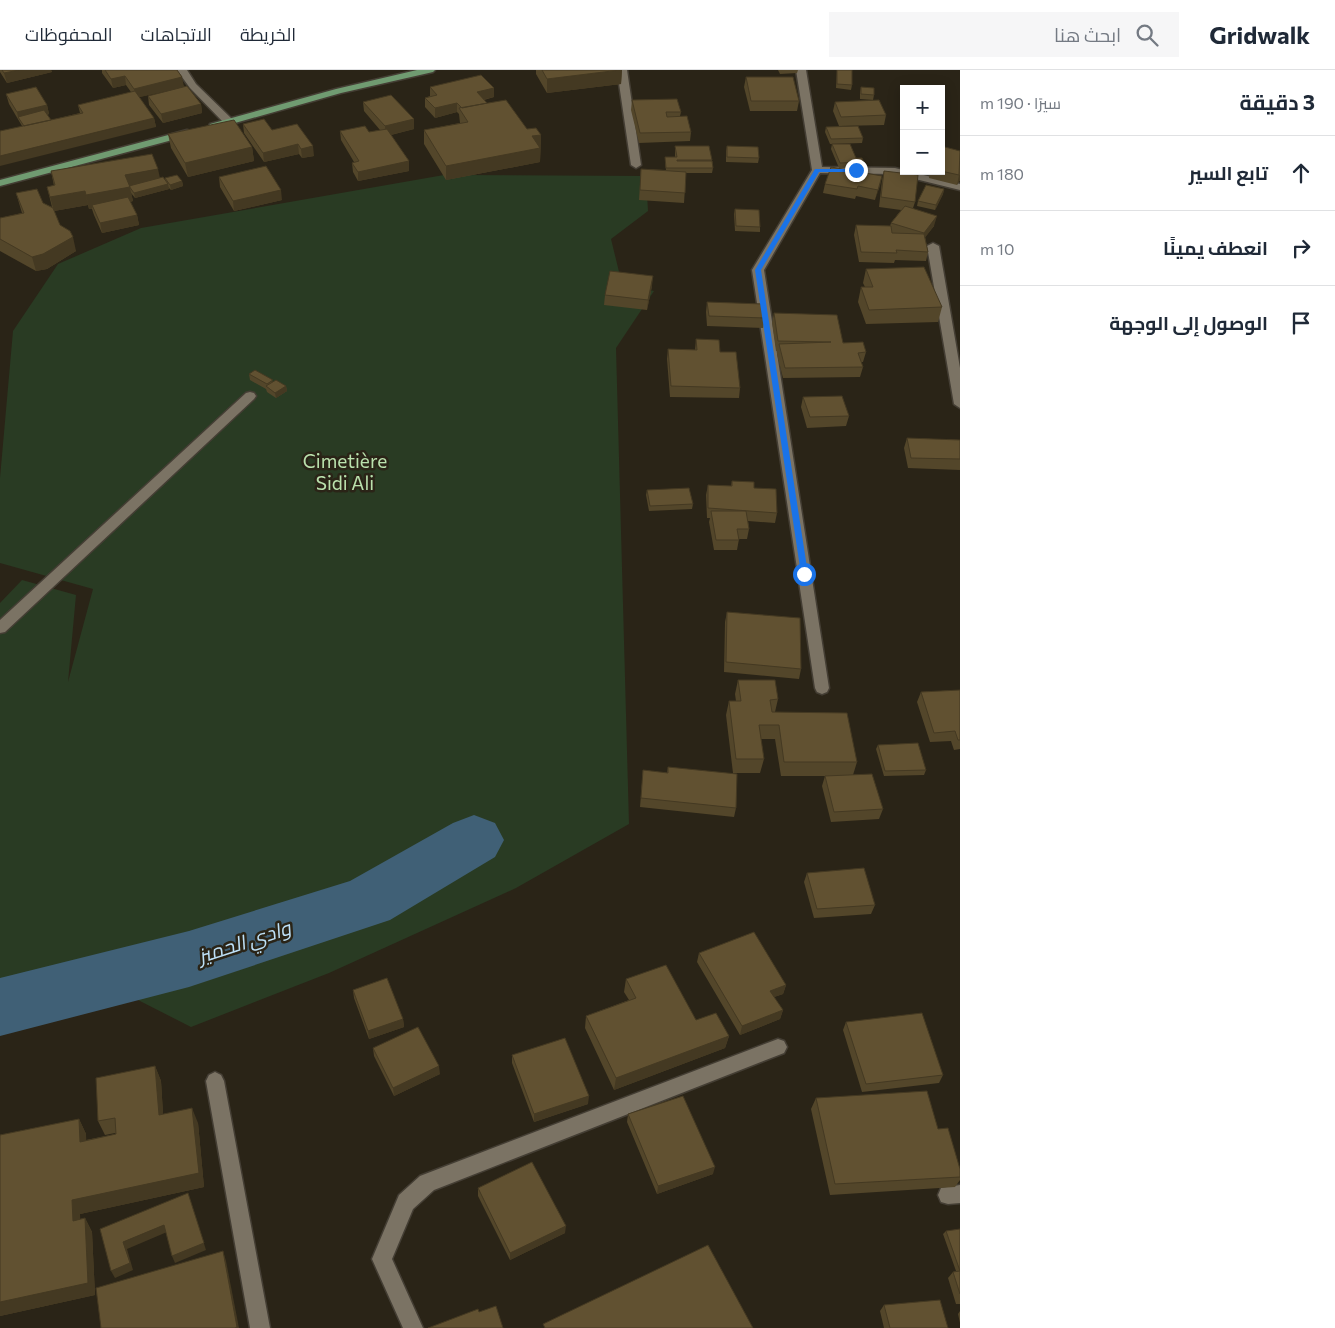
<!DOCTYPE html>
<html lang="ar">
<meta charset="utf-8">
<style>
:root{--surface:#fff;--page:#f6f6f7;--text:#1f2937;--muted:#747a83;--line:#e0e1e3}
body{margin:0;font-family:Commissioner,Cairo,sans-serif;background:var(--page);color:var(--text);direction:rtl}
.controls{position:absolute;right:15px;top:15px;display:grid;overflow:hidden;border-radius:0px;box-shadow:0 2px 12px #0003}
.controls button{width:45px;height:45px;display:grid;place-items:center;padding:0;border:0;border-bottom:1px solid var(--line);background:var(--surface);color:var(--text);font:25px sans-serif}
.stop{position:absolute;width:15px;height:15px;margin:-11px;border:4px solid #1a73e8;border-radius:50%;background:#fff}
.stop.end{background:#1a73e8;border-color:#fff;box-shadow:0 1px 5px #0008}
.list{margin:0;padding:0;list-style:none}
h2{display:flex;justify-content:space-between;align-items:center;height:65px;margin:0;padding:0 20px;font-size:21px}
h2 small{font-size:16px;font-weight:400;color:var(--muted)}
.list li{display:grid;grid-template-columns:32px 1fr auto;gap:15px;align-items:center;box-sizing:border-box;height:75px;padding:0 20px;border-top:1px solid var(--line)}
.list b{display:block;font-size:19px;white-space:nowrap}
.list em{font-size:16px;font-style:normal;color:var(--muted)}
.icon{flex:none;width:28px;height:28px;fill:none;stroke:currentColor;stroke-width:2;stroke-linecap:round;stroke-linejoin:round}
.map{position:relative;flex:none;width:960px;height:1258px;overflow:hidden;direction:ltr}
header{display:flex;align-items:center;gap:30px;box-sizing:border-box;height:70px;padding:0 25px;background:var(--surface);border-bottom:1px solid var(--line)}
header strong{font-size:24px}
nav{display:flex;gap:28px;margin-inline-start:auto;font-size:18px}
.search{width:350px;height:45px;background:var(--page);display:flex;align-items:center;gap:12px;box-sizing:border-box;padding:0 18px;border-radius:0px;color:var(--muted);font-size:19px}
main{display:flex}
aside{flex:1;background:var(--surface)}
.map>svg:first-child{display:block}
</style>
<header>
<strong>Gridwalk</strong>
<div class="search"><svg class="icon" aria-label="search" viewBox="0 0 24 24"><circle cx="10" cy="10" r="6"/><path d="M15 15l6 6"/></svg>ابحث هنا</div>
<nav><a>الخريطة</a><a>الاتجاهات</a><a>المحفوظات</a></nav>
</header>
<main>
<aside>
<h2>3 دقيقة<small>سيرًا · 190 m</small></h2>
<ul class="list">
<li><svg class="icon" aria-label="ahead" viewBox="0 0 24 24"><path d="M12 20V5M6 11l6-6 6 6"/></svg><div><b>تابع السير</b></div><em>180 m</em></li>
<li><svg class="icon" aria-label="right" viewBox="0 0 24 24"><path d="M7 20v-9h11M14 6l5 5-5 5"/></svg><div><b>انعطف يمينًا</b></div><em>10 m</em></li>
<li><svg class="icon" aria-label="arrive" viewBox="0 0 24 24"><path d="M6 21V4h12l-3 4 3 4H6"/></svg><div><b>الوصول إلى الوجهة</b></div></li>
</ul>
</aside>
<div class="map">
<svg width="960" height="1258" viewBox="0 0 960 1258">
<rect width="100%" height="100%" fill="#2a2417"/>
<path fill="#293b23" d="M444,105L646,106L648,141L611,169L622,214L654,221L616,278L629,754L516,818L329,903L191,957L85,903L24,911L0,922V533L22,510L76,525L68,612L93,519L0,493V408L13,261L58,194L141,158Z"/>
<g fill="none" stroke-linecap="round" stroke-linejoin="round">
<path fill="#406076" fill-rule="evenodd" d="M474,745L495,753L504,770L495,787L390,850L189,917L0,966V908L189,861L350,811L453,753Z"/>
<g stroke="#443e34" stroke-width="3">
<path id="minor" d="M177,0H187L196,14L233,50V54H225L190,18Z
M617,0H627L641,95L636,98L631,95Z
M796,0H806L822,97L895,98L960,114V120L895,104L820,103L764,200L829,618L827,622L822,624L817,622L815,618L752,200L812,100Z
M933,173L939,176L960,298V338L954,334L927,176Z
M250,322L254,323L256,326L254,329L5,562L0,563V550L246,323Z
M778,969L784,971L787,977L784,983L434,1120L413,1139L392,1189L423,1258H403L372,1189L399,1125L420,1106Z
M215,1002L221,1005L224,1011L270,1258H250L206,1011L209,1005Z
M960,1115V1133L948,1134L941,1132L938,1125L941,1118Z"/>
</g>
<g stroke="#443e34" stroke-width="3">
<path id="major" d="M417,0H435L433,2L341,23L214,59L209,56L210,54L336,19Z
M187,60L191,61V65L0,116V110Z"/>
</g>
<use href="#minor" fill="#7b7364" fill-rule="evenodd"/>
<use href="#major" fill="#709b71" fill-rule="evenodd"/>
</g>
<path fill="#53462a" d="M0,0H51L52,2L7,13L0,2Z
M102,0H177L184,17L139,27L154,48L156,57L22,56L9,34L6,24L47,35L49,44L47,45L51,50L80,43L78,35L131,22L126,15L113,18L102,3Z
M536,0H622L621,14L547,23L536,4Z
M778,0H798L797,3L780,4Z
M837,0L852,15L851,20L836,18Z
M746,7L799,31L797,41H750L744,17Z
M430,17L494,18V27L484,30L487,33L527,59L541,65L540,92L446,110L424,74V60L460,53L459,44L457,42L435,48L425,37V28L430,26Z
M861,17L874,25L873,30L860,29V22Z
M148,26L201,34L202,43L163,53L149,35Z
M632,30L681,42L680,46L691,62L690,71L639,73L631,40Z
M363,32L414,49V59L391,65L409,91V101L358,111L353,102L352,93L354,92L341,70L340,61L369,62L380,60L364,41Z
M835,32L886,45L884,55L839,56L833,41Z
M243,54L272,60L297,54L314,86L302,88L299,84L264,92L244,63Z
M826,57L863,68L862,73L830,74L825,62Z
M168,64L252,77L254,91L188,107L171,78Z
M832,74L864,92L863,97L839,98L831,79Z
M675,76L712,90L713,98L712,103H686L684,133L639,130L641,99L666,100L665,92V87H675Z
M727,76L759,88L758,93L726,92V81Z
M960,81V110L957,115L929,108L930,101H941V83Z
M51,101L160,108L165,110V108L182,111L183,116L171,120L168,117L169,119L135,128L131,123L133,131L130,132L137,145L139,155L102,163L94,145L92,139H89L88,135L54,141L60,155L76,181L47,199L36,201L0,181V148L22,143L16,123L43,133L52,137L47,117L54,116Z
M884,101L915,132L913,138L934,156L925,167L928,182L926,191L895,190L894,193L859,192L854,165L856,155L890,156L891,153L901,140L879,137L882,111Z
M882,106L875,130L856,126L855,129L823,123L825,114Z
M219,107L282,130L234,141L220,117Z
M944,119L943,124L935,140L917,136L918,131Z
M735,139L760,157V162L735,161L734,144Z
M866,199L942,237L938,252L866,254L858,232L861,217H865L863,213Z
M652,216L647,240L604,235L605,225Z
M707,232L765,248L763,258L707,256L706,242Z
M774,243L866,282L863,292H861L863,297L860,307L783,308L777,284V281H776L772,253Z
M696,269L720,282L740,318L739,328L670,327L667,289L668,279L695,280Z
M249,304L286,316L287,321L276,328L267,322L266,319L250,310Z
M803,327L849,346L846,356L807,358L801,337Z
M907,368L960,370V400L908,398L904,378Z
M732,411L754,418L777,443L775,453L748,451L749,459L747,469H739L737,480H714L709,452L710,448H707L706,425L708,415L731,416Z
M647,420L693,434L692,439L649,441L646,425Z
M727,542L801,599L799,609L724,602L725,552Z
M738,610L778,629L775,642L857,692L853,705L883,739L879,749L831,752L822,716L825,706H828H781L775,669H761L764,689L760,703H733L726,645L729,631H736L735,624Z
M960,620V679L954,680L951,671L930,672L917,632L921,622Z
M878,675L926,700L924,705L884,706L876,679Z
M668,697L736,738L734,747L640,737L643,700L667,703Z
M807,803L875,835L871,844L814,848L804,812Z
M699,883L786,915L783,924L774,927L783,940L780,949L740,965L697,892Z
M626,909L696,950L729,966L725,978L614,1020L585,958L586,946L629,930L624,922Z
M353,920L403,949L404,957L369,969L354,928Z
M846,952L943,1005L939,1013L862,1022L843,960Z
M373,978L440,1004L394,1026L374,986Z
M512,985L588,1034L534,1052L512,993Z
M155,996L161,1011L163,1044L198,1053L204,1117L80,1144V1149L85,1148L92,1162L95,1225L0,1246V1065L79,1049L86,1064V1070L116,1064L115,1063L105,1065L98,1051Z
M816,1028L938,1059L960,1099V1110L955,1117L830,1125L811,1039Z
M628,1044L713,1104L657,1124L627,1052Z
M478,1118L565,1163L510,1190L478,1126Z
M960,1159V1234H956L948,1208L953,1202L956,1201L943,1164L946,1161Z
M884,1235L948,1258H884L880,1241Z
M960,1241V1253L958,1244Z"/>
<path fill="#443922" d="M19,0H51L52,2L7,13L4,3Z
M622,0L621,14L547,23V9Z
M125,6L126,15L113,18L111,9Z
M182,7L184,17L136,28L134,19Z
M494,18V27L477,31V22Z
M457,33V42L435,48V38Z
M201,34L202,43L163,53L161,44Z
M47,35L49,44L21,51L18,47L17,42Z
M154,48L156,57L0,96V86Z
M414,49V59L386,66L385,56Z
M541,65L540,92L446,110V96L532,66Z
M298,74L299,84L264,92L263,83Z
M313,76L314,86L302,88L301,79Z
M252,77L254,91L188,107L185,93Z
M409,91V101L358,111V102Z
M158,99L161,113L130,118L133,131L93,139L92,135V139H89L86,125L125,105Z
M960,105V110L957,115L959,105Z
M882,106L880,116L875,130L878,120Z
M182,111L183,116L171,120L170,115Z
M168,114L169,119L135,128L134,123Z
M944,119L943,124L935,140L936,135Z
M281,120L282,130L234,141L233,131Z
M85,121L88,135L54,141L50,127Z
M137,145L139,155L102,163L100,153Z
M937,146L934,156L921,173L924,163Z
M73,167L76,181L47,199L36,201L32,187Z
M653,206L652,216L647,240L648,230Z
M286,316L287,321L276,328L275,323Z
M786,915L783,924L768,929L770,921Z
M783,940L780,949L740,965L742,956Z
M403,949L404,957L369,969L368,961Z
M729,966L725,978L614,1020L616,1008Z
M155,996L161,1011L164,1060L159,1045Z
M439,996L440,1004L394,1026L393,1018Z
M589,1026L588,1034L534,1052V1044Z
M192,1038L198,1053L204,1117L80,1144L81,1165L73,1151L72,1130Z
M79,1049L86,1064L87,1086L80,1072Z
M715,1097L713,1104L657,1124L658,1116Z
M188,1123L206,1180L175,1193L172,1186Z
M85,1148L92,1162L95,1225L0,1246V1232Z
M164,1155L167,1162L127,1179L133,1200L115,1208L111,1201L123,1172Z
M566,1156L565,1163L510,1190V1183Z
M223,1181L226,1191L239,1258H235Z"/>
<path fill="#615131" stroke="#443922" d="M2,0H19L4,3Z
M105,0H177L182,7L134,19L125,6L111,9Z
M542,0H620L547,9Z
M837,0H852V15L837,14Z
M481,5L494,18L477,22L487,33L462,38L457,33L435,38L425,28L437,25L430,17Z
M746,7H793L799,31H751Z
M187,16L201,34L161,44L148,26Z
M36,17L47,35L17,42L6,24Z
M861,17L874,18V25L861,24Z
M135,21L154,48L0,86V61L83,43L78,35Z
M391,25L414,49L385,56L363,32Z
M677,29L681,42H666L667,47L687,46L691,62L640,63L632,30Z
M506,30L527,59L536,58L541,65L532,66L540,78L446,96L424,60L468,52L459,38Z
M879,30L886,45L841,47L835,32Z
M44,40L51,50L24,56L18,47Z
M264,49L272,60L297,54L313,76L301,79L298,74L263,83L243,54Z
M234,50L252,77L185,93L168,64Z
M365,56L369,62L387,59L409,91L358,102L352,93L359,91L340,61Z
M858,56L863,68L831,69L826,57Z
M832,74H850L856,88H862L864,92L840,93Z
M675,76H709L712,90H677V91H712L713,98H666L665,87H677Z
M727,76L758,77L759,88L727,87Z
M945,77L960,81L959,105L941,101V83Z
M152,84L158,99L125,105L130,117L86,125L85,121L50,127L47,117L55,115L51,101Z
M266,96L281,120L233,131L219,107Z
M831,97L882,106L878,120L858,116L857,119L825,114Z
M641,99L686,102L685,123L640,120Z
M884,101L918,105L915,132L881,127Z
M177,105L182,111L170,115L165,108Z
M163,107L168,114L134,123L129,116Z
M926,115L944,119L936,135L918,131Z
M37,119L43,133L53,138L60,155L70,161L73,167L43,184L32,187L0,169V148L24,143L16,123Z
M128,127L137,145L100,153L92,135Z
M905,136L937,146L924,163L891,153Z
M735,139L759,140L760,157L736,156Z
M856,155L891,156L892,163L924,164L928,182L896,180L897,183L861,182Z
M924,197L942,237L869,240L861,217H873L866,199Z
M610,201L653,206L648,230L605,225Z
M707,232L763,234L765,248L709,246Z
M774,243L837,245L843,273L863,272L866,282L858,283L863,297L785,298L779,274L831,272L778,271Z
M696,269L719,270L720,282H736L740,318L671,316L668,279L697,280Z
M255,300L273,310L267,314L249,304Z
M276,310L286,316L275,323L266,316Z
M842,326L849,346L810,347L803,327Z
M907,368L960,370V389L911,388Z
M732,411L754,412V418L776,419L777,443L708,438V415L732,416Z
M689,418L693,434L650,436L647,420Z
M711,441H746L749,459H737L739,470H716Z
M727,542L800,548L801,599L726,592Z
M738,610H775L778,629L770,630L772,642L847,643L857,692H784L779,655H759L764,689H736L729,631H741Z
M960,620V670H958L955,661L934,663L921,622Z
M918,673L926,700L885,701L878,675Z
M668,697L737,704L736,738L641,728L643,700L668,703Z
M872,704L883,739L834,742L825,706Z
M864,798L875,835L817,839L807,803Z
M754,862L786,915L770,921L783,940L742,956L699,883Z
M666,895L696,950L716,943L729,966L616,1008L586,946L636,928L626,909Z
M387,908L403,949L368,961L353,920Z
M922,943L943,1005L866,1014L846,952Z
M418,957L439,996L393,1018L373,978Z
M565,968L589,1026L534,1044L512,985Z
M155,996L159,1045L192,1038L199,1103L72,1130L73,1151L85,1148L88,1213L0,1232V1065L79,1049L80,1072L116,1064L115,1048L98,1051L96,1008Z
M927,1021L938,1059L948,1058L960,1099V1107L835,1114L816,1028Z
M683,1026L715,1097L658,1116L628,1044Z
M532,1092L566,1156L510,1183L478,1118Z
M188,1123L204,1173L172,1186L164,1155L123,1172L130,1193L111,1201L100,1159Z
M960,1159V1201L946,1161Z
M708,1175L753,1258H545L543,1254Z
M223,1181L237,1257L235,1258H101L96,1218Z
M960,1201V1224L953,1202Z
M940,1230L948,1258H890L884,1235Z
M496,1236L503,1258H428L478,1239L479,1242Z"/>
<path fill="#1a73e8" d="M815,99H856L859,100L856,102H819L761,200L808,504L804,507L801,504L755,200Z"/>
<g text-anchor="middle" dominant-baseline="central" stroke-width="5" stroke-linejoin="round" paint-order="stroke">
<g font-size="19" fill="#bae1ad" stroke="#2a2417">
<text x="345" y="390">Cimetière<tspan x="345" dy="22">Sidi Ali</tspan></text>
</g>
<g font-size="20" font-style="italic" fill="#bde0f7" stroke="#2a2417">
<text transform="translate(244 871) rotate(-18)">وادي الحميز</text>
</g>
</g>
</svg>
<div class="controls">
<button>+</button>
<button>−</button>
</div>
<div class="stop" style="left:804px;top:504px"></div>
<div class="stop end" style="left:856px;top:100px"></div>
</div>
</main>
